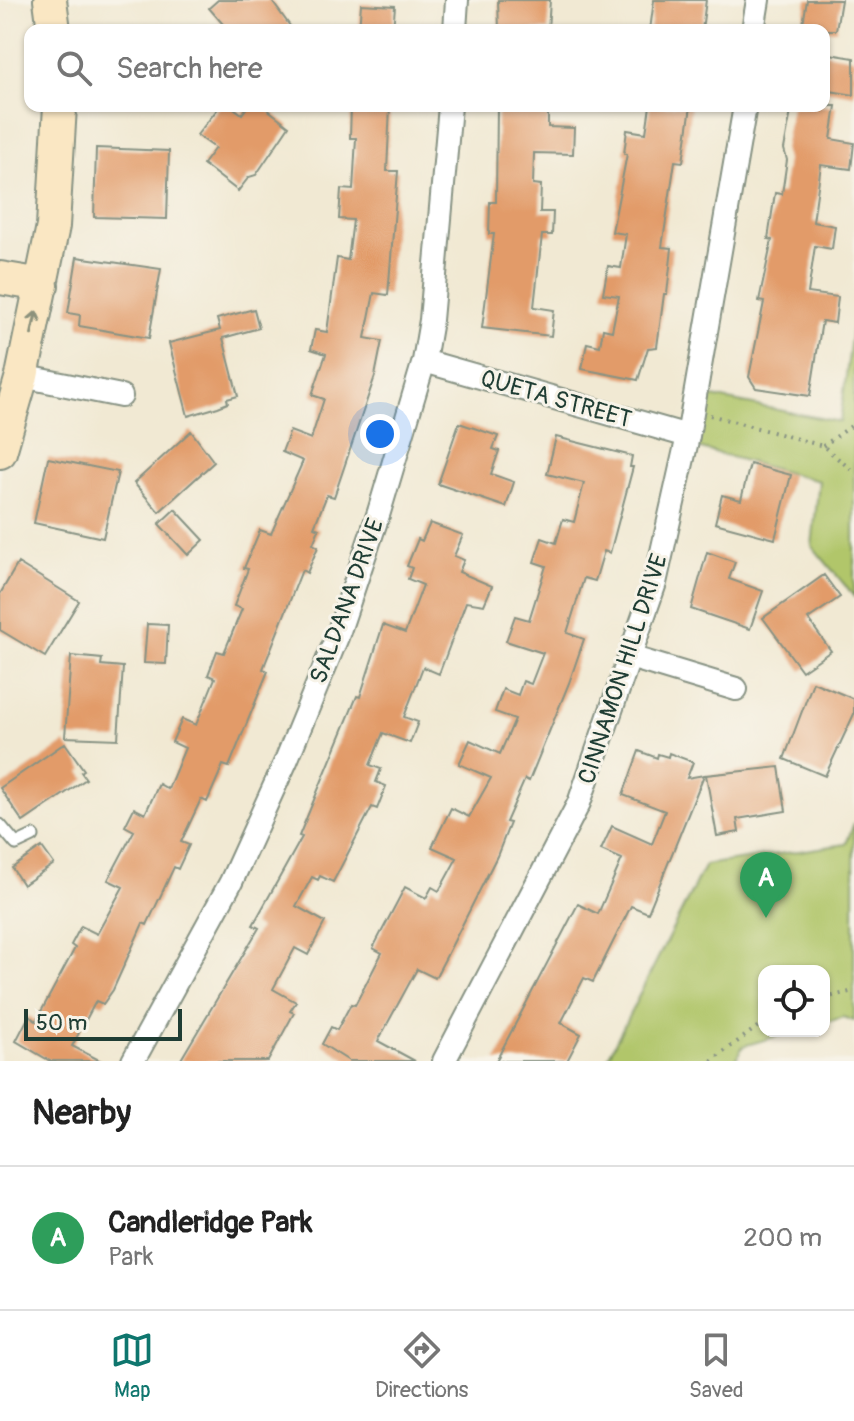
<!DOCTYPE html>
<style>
:root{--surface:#fff;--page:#f2f2f2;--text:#222;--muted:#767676;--line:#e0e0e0;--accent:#0f766e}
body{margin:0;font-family:Pangolin,sans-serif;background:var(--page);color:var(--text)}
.controls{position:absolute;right:24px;bottom:24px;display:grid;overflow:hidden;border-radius:16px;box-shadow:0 2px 6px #0004}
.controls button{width:72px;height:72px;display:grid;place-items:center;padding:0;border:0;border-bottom:2px solid var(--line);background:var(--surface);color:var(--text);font:40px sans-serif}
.scale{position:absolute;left:24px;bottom:20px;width:158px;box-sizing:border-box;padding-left:8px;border:4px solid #1f3d34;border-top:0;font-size:22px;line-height:28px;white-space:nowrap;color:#1f3d34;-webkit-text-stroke:6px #f7f3e8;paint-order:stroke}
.you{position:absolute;left:380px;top:434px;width:28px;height:28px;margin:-20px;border:6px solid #fff;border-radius:50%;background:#1a73e8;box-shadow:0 0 0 12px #1a73e833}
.badge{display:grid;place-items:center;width:52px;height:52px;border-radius:50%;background:var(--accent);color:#fff;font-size:26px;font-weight:700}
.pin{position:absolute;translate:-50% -66px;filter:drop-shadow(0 2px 4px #0008)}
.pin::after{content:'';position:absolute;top:42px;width:28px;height:24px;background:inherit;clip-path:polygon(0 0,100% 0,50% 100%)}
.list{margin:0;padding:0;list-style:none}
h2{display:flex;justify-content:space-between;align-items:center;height:104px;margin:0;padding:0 32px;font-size:34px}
h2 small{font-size:26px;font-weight:400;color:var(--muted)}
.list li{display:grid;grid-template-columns:52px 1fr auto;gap:24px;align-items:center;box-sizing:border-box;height:144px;padding:0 32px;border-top:2px solid var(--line)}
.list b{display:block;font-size:30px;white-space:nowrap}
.list p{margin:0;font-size:26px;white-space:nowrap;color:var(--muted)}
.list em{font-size:26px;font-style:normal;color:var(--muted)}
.icon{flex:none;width:44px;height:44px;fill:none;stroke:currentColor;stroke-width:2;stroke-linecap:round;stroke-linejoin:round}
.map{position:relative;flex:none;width:854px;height:1061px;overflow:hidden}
.search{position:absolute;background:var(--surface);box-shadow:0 2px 6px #0004;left:24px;right:24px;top:24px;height:88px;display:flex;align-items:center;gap:20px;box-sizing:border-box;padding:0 28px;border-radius:16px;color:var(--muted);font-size:30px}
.sheet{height:248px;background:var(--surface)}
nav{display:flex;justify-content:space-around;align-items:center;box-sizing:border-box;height:112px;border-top:2px solid var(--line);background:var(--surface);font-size:22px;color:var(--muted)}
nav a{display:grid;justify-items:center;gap:4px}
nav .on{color:var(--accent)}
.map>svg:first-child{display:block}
</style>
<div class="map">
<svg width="854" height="1061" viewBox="0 0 854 1061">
<rect width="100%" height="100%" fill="#f7f3e8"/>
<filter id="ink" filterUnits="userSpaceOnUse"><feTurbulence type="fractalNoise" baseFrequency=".0125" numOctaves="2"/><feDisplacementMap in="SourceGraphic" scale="16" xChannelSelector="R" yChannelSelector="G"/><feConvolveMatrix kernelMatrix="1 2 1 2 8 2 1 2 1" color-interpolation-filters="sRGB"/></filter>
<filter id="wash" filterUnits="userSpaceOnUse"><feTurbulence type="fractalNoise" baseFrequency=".006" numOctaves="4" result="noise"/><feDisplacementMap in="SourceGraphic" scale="32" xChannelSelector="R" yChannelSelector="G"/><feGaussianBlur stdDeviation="1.8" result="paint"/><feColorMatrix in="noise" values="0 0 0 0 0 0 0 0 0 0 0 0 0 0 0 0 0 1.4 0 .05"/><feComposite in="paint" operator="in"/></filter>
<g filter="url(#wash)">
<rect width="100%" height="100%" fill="#f1e9d3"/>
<path fill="#b1c66b" stroke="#688250" stroke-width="2" d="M854,315V596L812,546L819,481L694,447L707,396L840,422Z
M854,823V1021L843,1017L824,1023V971H764V1031H795L743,1046L735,1061H606L705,865L846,844Z"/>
<g id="blocks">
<path fill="#e29b69" d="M218,0H271L293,30H228L209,8Z
M498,0H550L548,30H499Z
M654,0H706L702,30H650Z
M807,0H841L836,30H802Z
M361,4L395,6L393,30H359Z
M824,53L854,58V95L824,90Z
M220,106H231L242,114L248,106H263L289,126L256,175L249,177L238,191L203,164L215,148L197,135Z
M351,106H390L387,171H398L388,295L374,293L365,338L382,341L375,376L334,497L327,495L314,527L319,529L313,544L318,547L307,573L302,570L263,669L268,671L229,767L223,765L207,802L201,799L181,842L189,845L178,869L174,867L147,925L143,923L113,990L103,1004L96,1001L72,1046L101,1061H50L16,1041L29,1016L36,1021L75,948L71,945L81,926L97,934L123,887L108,880L134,831L125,826L134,808L145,814L159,784L168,789L185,748L172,742L182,719L196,725L215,678L208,675L217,651L224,653L242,609L234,606L248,569L244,568L260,530L271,534L303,461L282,452L290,431L311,439L324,399L312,395L326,354L311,349L315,330L327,332L337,258L348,260L353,220L339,219L341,189L353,190L356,138H350Z
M497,106H536V112H548V127L574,128L573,154L534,153L533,184L541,185L540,212H553L552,235H542L534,307L554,310L551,336L482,328L494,234H489L490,202H496Z
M650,106H691L683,162L675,161L662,247L672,248L667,294H664L657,347L648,348L638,380L582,369L587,343L600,346L603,329L612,331L619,296L603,294L608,266L621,268L626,234L612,232L627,154H624L627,130L646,133Z
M792,106H836L831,139L854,143L851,169L821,165L813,222L835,226L832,249L815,246L808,293L838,297L835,323L822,321L810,396L756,388L749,377L764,302L759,301L772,240L768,239L775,193L782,194L787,160L784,149Z
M96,148L169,151L167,219L94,217Z
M77,257L161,269L149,338L79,326L80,315L68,313Z
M254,309L259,328L223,338L238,396L227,399L228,403L218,407L188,416L169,343L220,330L217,319Z
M459,423L498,436L493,449L499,451L491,474L514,482L506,507L438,484Z
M191,431L214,462L159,512L134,483Z
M556,437L632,456L630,467H633L610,553L604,551L595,581L584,578L567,633L584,639L569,683L529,781L525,779L506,822L510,823L497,856L446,957L435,978L417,969L378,1041L415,1061H349L322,1044L331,1027L337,1030L351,1004L355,1005L382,953L373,948L405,887L426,898L432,887L439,891L457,858L432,847L451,808L469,817L491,778L459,764L470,740L500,754L515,719L495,712L503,689L518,695L523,681L531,684L543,653L506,641L515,616L529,620L546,566L534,562L542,538L556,543L563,519L574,522L584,483L547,474Z
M48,458L118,472L103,538L34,523Z
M750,464L791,475L775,539L715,523L722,495L741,500Z
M175,509L204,540L188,555L159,524Z
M430,523L463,535L454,556L464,560L459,572L492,586L484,605L466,602L439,674L423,667L404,717L418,722L410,743L383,733L370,765L381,769L376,782L386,786L377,809L372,807L333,882L320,876L318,880L312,877L296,906L325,922L308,955L295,948L273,989L296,1002L290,1011L294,1013L268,1061H180L259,928L253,925L302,837L299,836L357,696L360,697L383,625L405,633L423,585L408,579L412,568L407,566L418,539L422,541Z
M707,552L735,562L729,579L763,591L750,629L691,609Z
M18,563L79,601L45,657L0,630V594Z
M824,575L840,597L808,619L831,651L802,671L763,618Z
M147,624L168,625L166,664L144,663Z
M71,656L102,659L101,665L123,667L118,739L65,737Z
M813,682L854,699V714L825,776L784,759Z
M65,743L84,770L81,772L86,779L23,822L0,788Z
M639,751L657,758L658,754L668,757L669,753L693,762L687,778L704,775L648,913L631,906L593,982L584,978L561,1023L581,1034L567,1061H496L578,904L598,914L622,859L601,850L612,826L652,844L665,811L623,795Z
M779,767L786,811L737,819L739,832L717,836L706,775Z
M42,847L54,864L23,885L12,868Z"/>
</g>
</g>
<g filter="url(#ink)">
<use href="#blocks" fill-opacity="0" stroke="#889384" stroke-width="2"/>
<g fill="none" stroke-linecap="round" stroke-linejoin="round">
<g stroke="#889384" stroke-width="15">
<path id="service" d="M0,825L16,844L33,836"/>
</g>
<g stroke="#889384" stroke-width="26">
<path id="minor" d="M455,30L457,0
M753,30L758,0
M424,361L688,436
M22,376L121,396
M630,657L736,689
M133,1061L231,882L286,761L337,637L379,512L424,361L431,320L450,106
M444,1061L579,803L655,583L688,436L745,106"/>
</g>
<g stroke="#889384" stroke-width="36">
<path id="secondary" d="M50,0L54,30
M0,278L42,285
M0,452L22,376L53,226L60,106"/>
</g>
<path stroke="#889384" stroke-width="4" stroke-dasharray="2 6" stroke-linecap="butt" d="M710,415L823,446L854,472
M823,446L854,424
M824,998L854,991
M711,1061L764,1022"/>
<use href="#service" stroke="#fff" stroke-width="11"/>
<use href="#minor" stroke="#fff" stroke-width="22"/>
<use href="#secondary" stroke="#fae7c3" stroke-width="32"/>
</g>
<defs><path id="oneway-shaft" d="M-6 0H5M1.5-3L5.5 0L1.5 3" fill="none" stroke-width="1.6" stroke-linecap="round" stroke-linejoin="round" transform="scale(2)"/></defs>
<use stroke="#8c927c" href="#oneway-shaft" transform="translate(34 323) rotate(-78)"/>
</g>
<g text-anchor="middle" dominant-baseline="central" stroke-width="6" stroke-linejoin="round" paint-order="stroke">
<g font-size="24" fill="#1f3d34" stroke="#f7f3e8">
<text transform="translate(556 399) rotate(16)">QUETA STREET</text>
<text transform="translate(347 601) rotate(-70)">SALDANA DRIVE</text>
<text transform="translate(623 669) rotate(-72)">CINNAMON HILL DRIVE</text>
</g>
</g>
</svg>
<div class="controls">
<button><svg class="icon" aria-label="locate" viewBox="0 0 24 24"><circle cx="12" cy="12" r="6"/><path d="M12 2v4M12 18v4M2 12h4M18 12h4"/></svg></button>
</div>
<div class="scale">50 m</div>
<div class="you"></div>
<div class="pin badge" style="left:766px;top:918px;background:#2e9e5b">A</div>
<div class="search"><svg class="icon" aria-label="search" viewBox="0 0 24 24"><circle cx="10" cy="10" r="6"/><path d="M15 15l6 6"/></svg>Search here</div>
</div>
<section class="sheet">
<h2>Nearby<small></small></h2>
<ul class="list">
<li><span class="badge" style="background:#2e9e5b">A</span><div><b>Candleridge Park</b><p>Park</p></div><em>200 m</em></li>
</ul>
</section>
<nav>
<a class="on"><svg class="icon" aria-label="map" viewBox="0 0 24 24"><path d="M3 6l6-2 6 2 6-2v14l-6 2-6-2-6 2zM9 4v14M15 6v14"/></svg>Map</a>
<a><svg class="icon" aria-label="directions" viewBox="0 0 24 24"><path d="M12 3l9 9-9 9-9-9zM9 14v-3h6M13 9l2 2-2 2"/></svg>Directions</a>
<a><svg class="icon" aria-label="saved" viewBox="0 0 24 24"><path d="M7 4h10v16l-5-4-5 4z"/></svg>Saved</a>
</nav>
